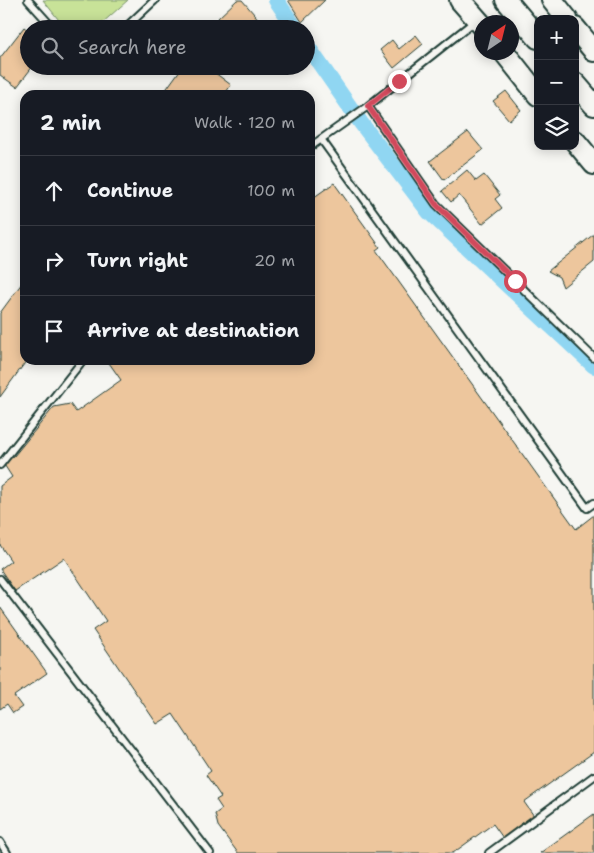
<!DOCTYPE html>
<meta charset="utf-8">
<style>
:root{--surface:#171b24;--page:#20242c;--text:#f1f3f6;--muted:#9ea1a6;--line:#363941}
body{margin:0;font-family:"Shantell Sans",sans-serif;background:var(--page);color:var(--text)}
.controls{position:absolute;right:15px;top:15px;display:grid;overflow:hidden;border-radius:10px;box-shadow:0 2px 12px #0003}
.controls button{width:45px;height:45px;display:grid;place-items:center;padding:0;border:0;border-bottom:1px solid var(--line);background:var(--surface);color:var(--text);font:25px sans-serif}
.compass{position:absolute;left:474px;top:15px;width:45px;height:45px;border-radius:50%;background:var(--surface);box-shadow:0 2px 12px #0003;rotate:35deg}
.stop{position:absolute;width:15px;height:15px;margin:-11px;border:4px solid #d1495b;border-radius:50%;background:#fff}
.stop.end{background:#d1495b;border-color:#fff;box-shadow:0 1px 5px #0008}
.list{margin:0;padding:0;list-style:none}
h2{display:flex;justify-content:space-between;align-items:center;height:65px;margin:0;padding:0 20px;font-size:21px}
h2 small{font-size:16px;font-weight:400;color:var(--muted)}
.list li{display:grid;grid-template-columns:32px 1fr auto;gap:15px;align-items:center;box-sizing:border-box;height:70px;padding:0 20px;border-top:1px solid var(--line)}
.list b{display:block;font-size:19px;white-space:nowrap}
.list em{font-size:16px;font-style:normal;color:var(--muted)}
.icon{flex:none;width:28px;height:28px;fill:none;stroke:currentColor;stroke-width:2;stroke-linecap:round;stroke-linejoin:round}
.map{position:relative;flex:none;width:594px;height:853px;overflow:hidden}
.search{position:absolute;background:var(--surface);box-shadow:0 2px 12px #0003;left:20px;top:20px;width:295px;height:55px;display:flex;align-items:center;gap:12px;box-sizing:border-box;padding:0 18px;border-radius:28px;color:var(--muted);font-size:19px}
.panel{position:absolute;background:var(--surface);box-shadow:0 2px 12px #0003;left:20px;top:90px;width:295px;height:275px;border-radius:15px}
.map>svg:first-child{display:block}
</style>
<div class="map">
<svg width="594" height="853" viewBox="0 0 594 853">
<rect width="100%" height="100%" fill="#f6f6f2"/>
<filter id="ink" filterUnits="userSpaceOnUse"><feTurbulence type="fractalNoise" baseFrequency=".02" numOctaves="2"/><feDisplacementMap in="SourceGraphic" scale="10" xChannelSelector="R" yChannelSelector="G"/><feConvolveMatrix kernelMatrix="1 2 1 2 8 2 1 2 1" color-interpolation-filters="sRGB"/></filter>
<g filter="url(#ink)">
<path fill="#c8e298" stroke="#749066" d="M43,0H128L101,24L79,29L62,24Z"/>
<g fill="none" stroke-linecap="round" stroke-linejoin="round">
<path stroke="#90d6f2" stroke-width="16" d="M276,0L296,29
M306,44L361,123L429,212L594,366"/>
</g>
<path fill="#edc69d" stroke="#1f3d34" d="M237,0H242L267,29H228L218,18Z
M288,0H325L302,22Z
M24,27L29,31V66H33L17,87L0,75V58Z
M416,35L423,44L394,68L380,50L392,40L399,49Z
M183,66H206L231,85L224,95H162Z
M506,91L521,110L509,120L493,101Z
M468,132L483,150L444,180L430,161Z
M467,170L476,181L484,175L500,195L495,199L502,208L482,224L459,195L451,202L442,191Z
M334,183L380,247L376,250L576,529L594,515V752L524,802L534,816L503,838L493,824L453,853H238L218,826L215,814L222,809L216,800L221,797L206,775L211,771L173,714L157,724L93,630L106,621L64,558L15,591L0,569L11,561L0,545V486L12,477L3,463L14,456L54,407L70,404L76,412L121,380L107,360H310V200Z
M594,234V262L563,287L559,277L548,271Z
M25,279V360H27L0,397V313Z
M0,607L47,673L14,696L22,707L13,713L7,704L0,709Z
M594,814V853H540Z"/>
<g fill="none" stroke-linecap="round" stroke-linejoin="round">
<g stroke="#1f3d34" stroke-width="10">
<path id="service" d="M28,0L54,29
M124,29L155,0
M368,106L475,21
M321,139L587,508L594,503
M310,147L368,106L436,204L594,358
M0,465L83,360
M0,579L210,853
M0,842L7,853
M489,853L594,776"/>
</g>
<g stroke="#1f3d34" stroke-width="24">
<path id="primary" d="M460,0L482,25
M504,52L538,95
M575,141L594,164"/>
</g>
<g stroke="#1f3d34" stroke-width="24">
<path id="trunk" d="M506,0L538,38
M552,0L567,19
M575,28L594,51
M575,83L594,105"/>
</g>
<use href="#service" stroke="#f6f6f2" stroke-width="6"/>
<use href="#primary" stroke="#f6f6f2" stroke-width="20"/>
<use href="#trunk" stroke="#f6f6f2" stroke-width="20"/>
</g>
</g>
<g fill="none" stroke-linecap="round" stroke-linejoin="round" filter="url(#ink)">
<path stroke="#d1495b" stroke-width="6" d="M399,81L368,106L436,204L515,281"/>
</g>
</svg>
<div class="controls">
<button>+</button>
<button>−</button>
<button><svg class="icon" aria-label="layers" viewBox="0 0 24 24"><path d="M12 4l9 5-9 5-9-5zM3 14l9 5 9-5"/></svg></button>
</div>
<svg class="compass" viewBox="-18 -18 36 36"><path d="M0-13l5 13h-10z" fill="#e53935"/><path d="M0 13l5-13h-10z" fill="#9ea1a6"/></svg>
<div class="stop" style="left:515px;top:281px"></div>
<div class="stop end" style="left:399px;top:81px"></div>
<div class="search"><svg class="icon" aria-label="search" viewBox="0 0 24 24"><circle cx="10" cy="10" r="6"/><path d="M15 15l6 6"/></svg>Search here</div>
<section class="panel">
<h2>2 min<small>Walk · 120 m</small></h2>
<ul class="list">
<li><svg class="icon" aria-label="ahead" viewBox="0 0 24 24"><path d="M12 20V5M6 11l6-6 6 6"/></svg><div><b>Continue</b></div><em>100 m</em></li>
<li><svg class="icon" aria-label="right" viewBox="0 0 24 24"><path d="M7 20v-9h11M14 6l5 5-5 5"/></svg><div><b>Turn right</b></div><em>20 m</em></li>
<li><svg class="icon" aria-label="arrive" viewBox="0 0 24 24"><path d="M6 21V4h12l-3 4 3 4H6"/></svg><div><b>Arrive at destination</b></div></li>
</ul>
</section>
</div>
